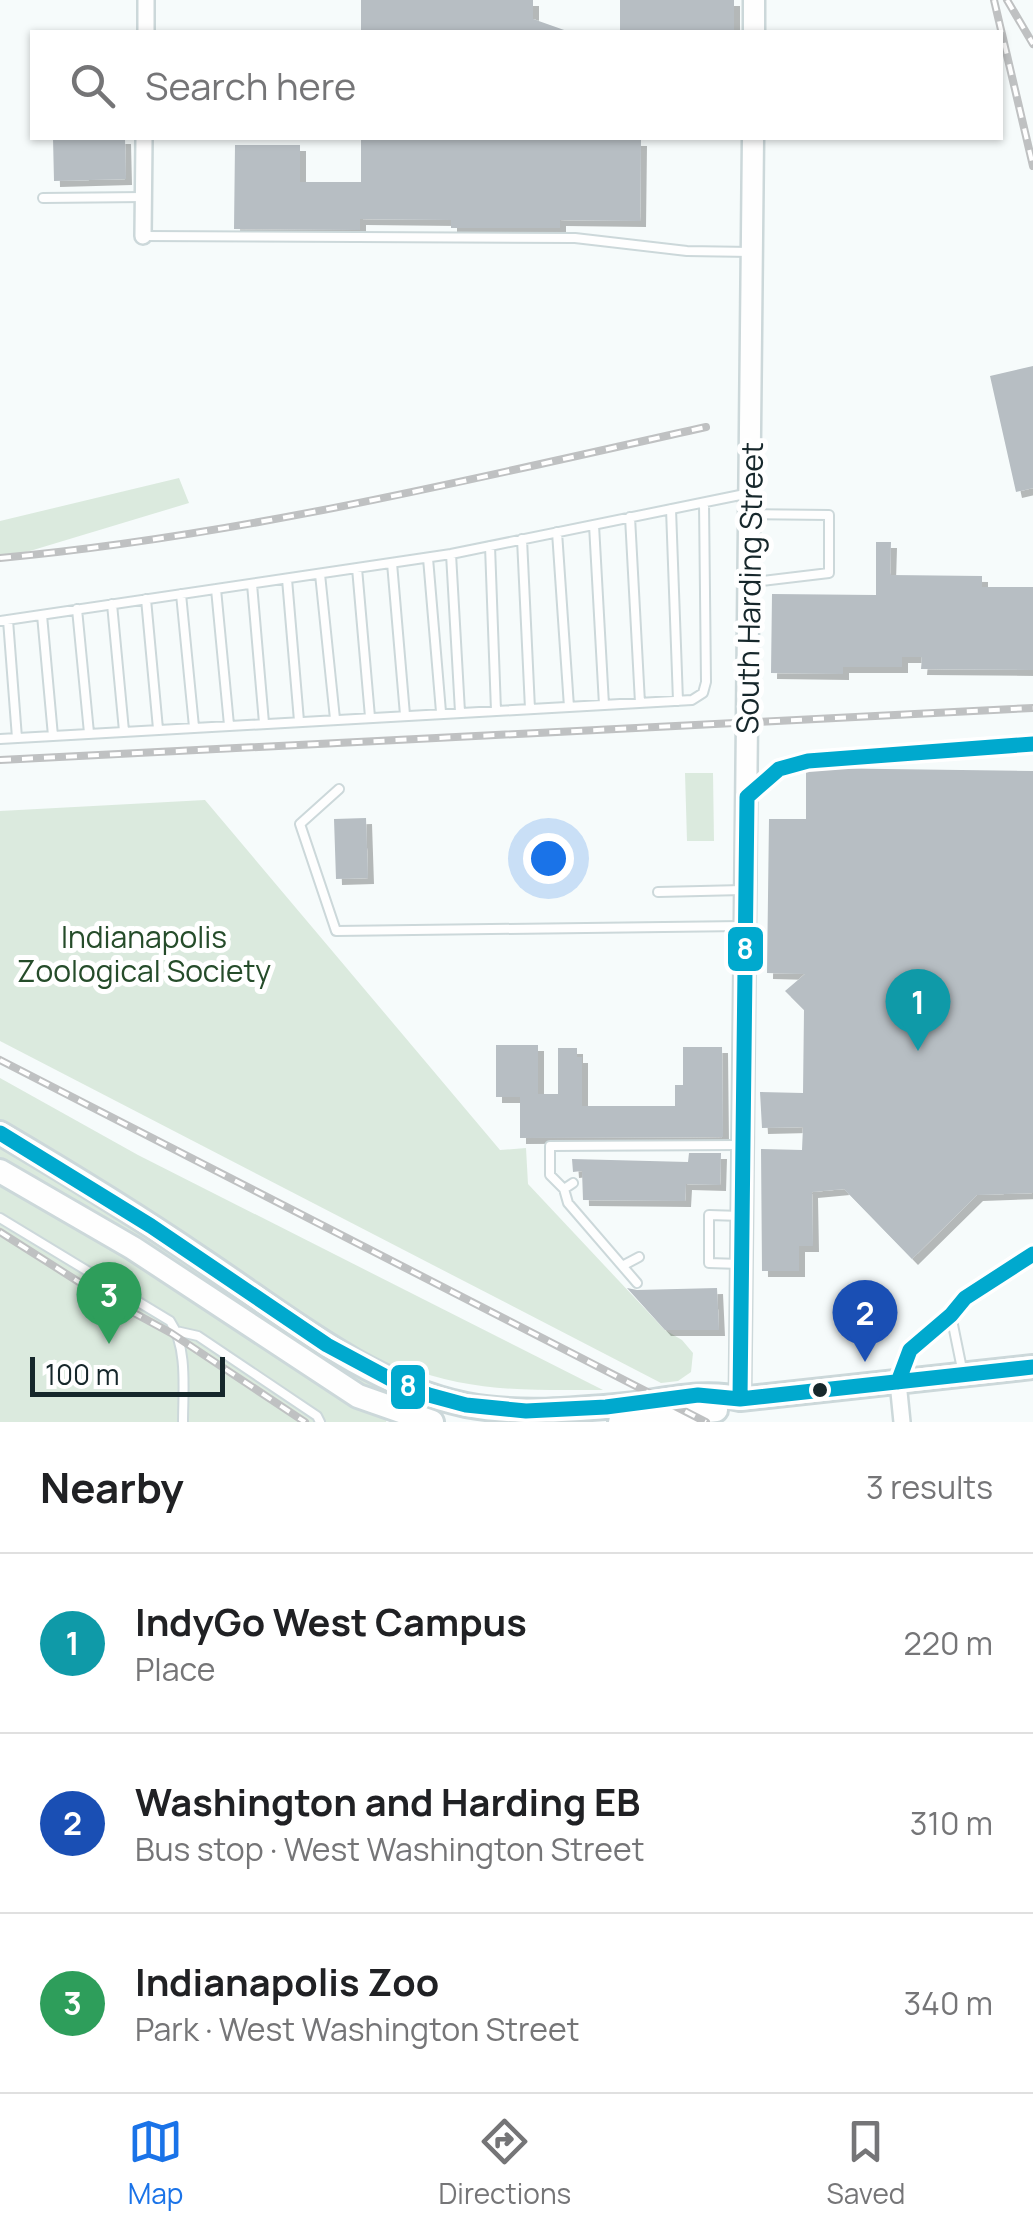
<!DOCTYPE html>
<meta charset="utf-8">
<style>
:root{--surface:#fff;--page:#f2f2f2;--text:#202124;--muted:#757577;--line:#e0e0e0;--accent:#1a73e8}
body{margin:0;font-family:Manrope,sans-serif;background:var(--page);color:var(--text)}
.scale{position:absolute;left:30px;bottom:25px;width:195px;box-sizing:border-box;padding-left:10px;border:5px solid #16272b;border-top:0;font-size:28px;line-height:35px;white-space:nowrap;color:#16272b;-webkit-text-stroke:8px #fff;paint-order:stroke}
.you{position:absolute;left:548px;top:858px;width:35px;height:35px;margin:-25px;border:8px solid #fff;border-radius:50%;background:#1a73e8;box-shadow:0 0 0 15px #1a73e833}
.badge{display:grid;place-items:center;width:65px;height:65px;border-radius:50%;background:var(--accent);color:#fff;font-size:32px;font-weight:700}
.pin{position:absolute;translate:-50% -82px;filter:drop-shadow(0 2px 5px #0008)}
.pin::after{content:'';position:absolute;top:52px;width:35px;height:30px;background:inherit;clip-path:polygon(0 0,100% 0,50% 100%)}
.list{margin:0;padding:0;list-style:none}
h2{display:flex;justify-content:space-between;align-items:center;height:130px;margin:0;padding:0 40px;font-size:42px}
h2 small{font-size:32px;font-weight:400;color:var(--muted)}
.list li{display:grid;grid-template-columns:65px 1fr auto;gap:30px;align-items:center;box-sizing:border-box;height:180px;padding:0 40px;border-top:2px solid var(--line)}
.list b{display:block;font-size:38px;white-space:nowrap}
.list p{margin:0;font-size:32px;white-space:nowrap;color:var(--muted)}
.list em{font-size:32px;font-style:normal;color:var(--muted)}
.icon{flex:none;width:55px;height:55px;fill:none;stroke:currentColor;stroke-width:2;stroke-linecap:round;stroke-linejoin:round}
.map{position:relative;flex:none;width:1033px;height:1422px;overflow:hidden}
.search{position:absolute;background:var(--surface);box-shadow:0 2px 8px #0004;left:30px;right:30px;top:30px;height:110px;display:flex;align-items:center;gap:25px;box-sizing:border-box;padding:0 35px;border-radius:0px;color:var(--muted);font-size:38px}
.sheet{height:670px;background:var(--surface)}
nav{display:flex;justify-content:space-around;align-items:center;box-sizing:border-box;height:140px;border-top:2px solid var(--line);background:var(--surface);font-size:28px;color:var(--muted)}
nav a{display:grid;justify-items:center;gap:5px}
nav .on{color:var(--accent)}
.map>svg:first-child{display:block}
</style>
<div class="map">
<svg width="1033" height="1422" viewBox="0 0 1033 1422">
<defs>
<filter id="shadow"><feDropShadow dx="6" dy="6" stdDeviation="0" flood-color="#0004"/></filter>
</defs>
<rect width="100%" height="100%" fill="#f6fbfb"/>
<path fill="#dbeade" d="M179,478L189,503L0,560V521Z
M685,773H713L714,841H687Z
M205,800L500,1150L526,1148L528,1184L665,1330L682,1340L693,1353L691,1372L678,1381L661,1383L0,1041V811Z
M0,1078L138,1155L603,1390C533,1390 470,1393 405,1366L386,1422H0Z"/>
<path fill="#b7bec3" filter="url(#shadow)" d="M361,0H533V19L567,31L361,32Z
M620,0H734V32H620Z
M53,138H125L126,179L54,181Z
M361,138L641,140L640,221L560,220V228H451V220L360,219V230L234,229L235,145H300V182H361Z
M1033,366V488L1016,492L990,376Z
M876,542H891L890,575L982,576V587H1033V670L921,669L922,657H902V667H843V674L771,673L772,594L876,595Z
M809,768L1033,771V1193L977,1195L912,1259L844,1189L812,1192L813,1246H799V1271H762L761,1149L802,1150L803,1127L762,1128L760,1092L803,1093L804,1010L785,991L805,974L767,973L769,819H806V769Z
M366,818L368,878L336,879L334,819Z
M496,1045H538V1094H558V1048H577V1057H582V1106H675V1085H683V1047H722L723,1137L520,1138V1097H496Z
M689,1153H721L720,1185L686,1184L685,1201L583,1200L582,1171L573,1172L572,1159L688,1162Z
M627,1288L637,1290L717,1288L719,1330H665Z"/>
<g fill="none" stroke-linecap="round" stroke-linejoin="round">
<g stroke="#ccd8da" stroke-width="12">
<path id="lane" d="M43,198L144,197
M143,236L575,238L687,251L751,252
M671,509L678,701
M749,514L829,515V573L753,582
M630,517L640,703
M594,525L604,705
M557,532L569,707
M522,539L530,709
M490,546L496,711
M451,554L460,712
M428,558L441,712
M392,563L405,715
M357,568L370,717
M320,574L335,719
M287,579L299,721
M252,584L264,723
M216,589L229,725
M181,594L194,727
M146,599L158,729
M112,604L124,731
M77,609L89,733
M42,615L53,736
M8,620L17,738
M0,621L451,554L745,494
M0,739L692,700L703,693L706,682L704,503
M339,789L300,824L336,931L742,926
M750,794L779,769L808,761L1033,744
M658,892L743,890
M573,1183L564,1189L568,1203L637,1283
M564,1189L550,1175V1146L739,1145
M0,1218L170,1321C188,1347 183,1392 183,1422
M740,1264L709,1263V1215L741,1216
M624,1265L639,1257
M951,1315L962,1369
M176,1331L198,1336L317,1416L320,1422
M900,1378L910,1350L951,1315L965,1298L1033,1254"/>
</g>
<g stroke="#ccd8da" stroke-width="20">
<path id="street" d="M146,32V0
M143,236L144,138
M898,1382L902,1422"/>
</g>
<g stroke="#ccd8da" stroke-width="25">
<path id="secondary" d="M754,32V0
M740,1399L753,138"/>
</g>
<g stroke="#ccd8da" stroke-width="28">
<path id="primary" d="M0,1133C68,1173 135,1214 201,1259C284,1314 366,1384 466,1405C519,1415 573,1410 626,1405C662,1401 705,1389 740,1399L1033,1367
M0,1171L133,1248L358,1396L432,1422
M620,1422L716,1410"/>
</g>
<use href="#lane" stroke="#fefefe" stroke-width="8"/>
<use href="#street" stroke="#fefefe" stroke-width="15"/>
<use href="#secondary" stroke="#fefefe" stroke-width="20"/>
<use href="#primary" stroke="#fefefe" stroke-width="22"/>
<g stroke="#bfc1c2" stroke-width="8">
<path id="rail" d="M994,0L1033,166
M1007,0L1033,44
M0,558C239,536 472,479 706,427
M0,760L1033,708
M0,1060L706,1422
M0,1232L90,1289L171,1333L305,1422"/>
</g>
<use href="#rail" stroke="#fff" stroke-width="4" stroke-dasharray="11" stroke-linecap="butt"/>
<g stroke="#fff" stroke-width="22">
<path id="bus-1" d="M0,1133L151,1226L327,1345L394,1381L429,1395L466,1405L526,1411L606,1407L698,1395L740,1399L1033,1367
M898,1382L910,1350L951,1315L965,1298L1033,1254
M740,1399L747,797L779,769L808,761L1033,744"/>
</g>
<use href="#bus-1" stroke="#00a9ce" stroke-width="15"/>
</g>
<circle fill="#16272b" stroke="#fff" stroke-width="4" cx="820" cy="1390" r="9"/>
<g text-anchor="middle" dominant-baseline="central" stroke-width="10" stroke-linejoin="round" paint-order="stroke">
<g font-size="30" fill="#16272b" stroke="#fff">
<text transform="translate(749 588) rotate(-89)">South Harding Street</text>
</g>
<g font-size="30" fill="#254c2a" stroke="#fff">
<text x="144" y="936">Indianapolis<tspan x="144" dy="34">Zoological Society</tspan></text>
</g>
</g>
<g stroke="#fff" stroke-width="4">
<rect x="726" y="925" width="39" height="48" rx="10" fill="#00a9ce"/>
<rect x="389" y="1363" width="38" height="48" rx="10" fill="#00a9ce"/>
</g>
<g font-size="28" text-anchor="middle" font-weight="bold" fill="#fff">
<text x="745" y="959">8</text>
<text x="408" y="1396">8</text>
</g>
</svg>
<div class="scale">100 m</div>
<div class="you"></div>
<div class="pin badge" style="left:918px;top:1051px;background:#0f9aa8">1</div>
<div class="pin badge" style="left:865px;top:1362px;background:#1a4fb4">2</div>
<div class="pin badge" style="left:109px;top:1344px;background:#2e9e5b">3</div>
<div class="search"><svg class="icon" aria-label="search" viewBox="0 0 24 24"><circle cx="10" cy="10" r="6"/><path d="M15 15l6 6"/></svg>Search here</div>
</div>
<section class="sheet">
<h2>Nearby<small>3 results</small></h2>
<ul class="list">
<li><span class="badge" style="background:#0f9aa8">1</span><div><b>IndyGo West Campus</b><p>Place</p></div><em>220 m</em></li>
<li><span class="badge" style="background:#1a4fb4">2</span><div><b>Washington and Harding EB</b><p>Bus stop · West Washington Street</p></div><em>310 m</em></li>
<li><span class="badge" style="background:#2e9e5b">3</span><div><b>Indianapolis Zoo</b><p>Park · West Washington Street</p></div><em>340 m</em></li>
</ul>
</section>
<nav>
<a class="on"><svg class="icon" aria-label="map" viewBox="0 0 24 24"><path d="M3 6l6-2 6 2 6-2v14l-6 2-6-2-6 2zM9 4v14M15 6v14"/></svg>Map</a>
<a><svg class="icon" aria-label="directions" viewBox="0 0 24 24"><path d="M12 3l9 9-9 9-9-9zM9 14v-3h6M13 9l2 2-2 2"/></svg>Directions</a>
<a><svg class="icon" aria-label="saved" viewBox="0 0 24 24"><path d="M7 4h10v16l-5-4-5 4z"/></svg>Saved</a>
</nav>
